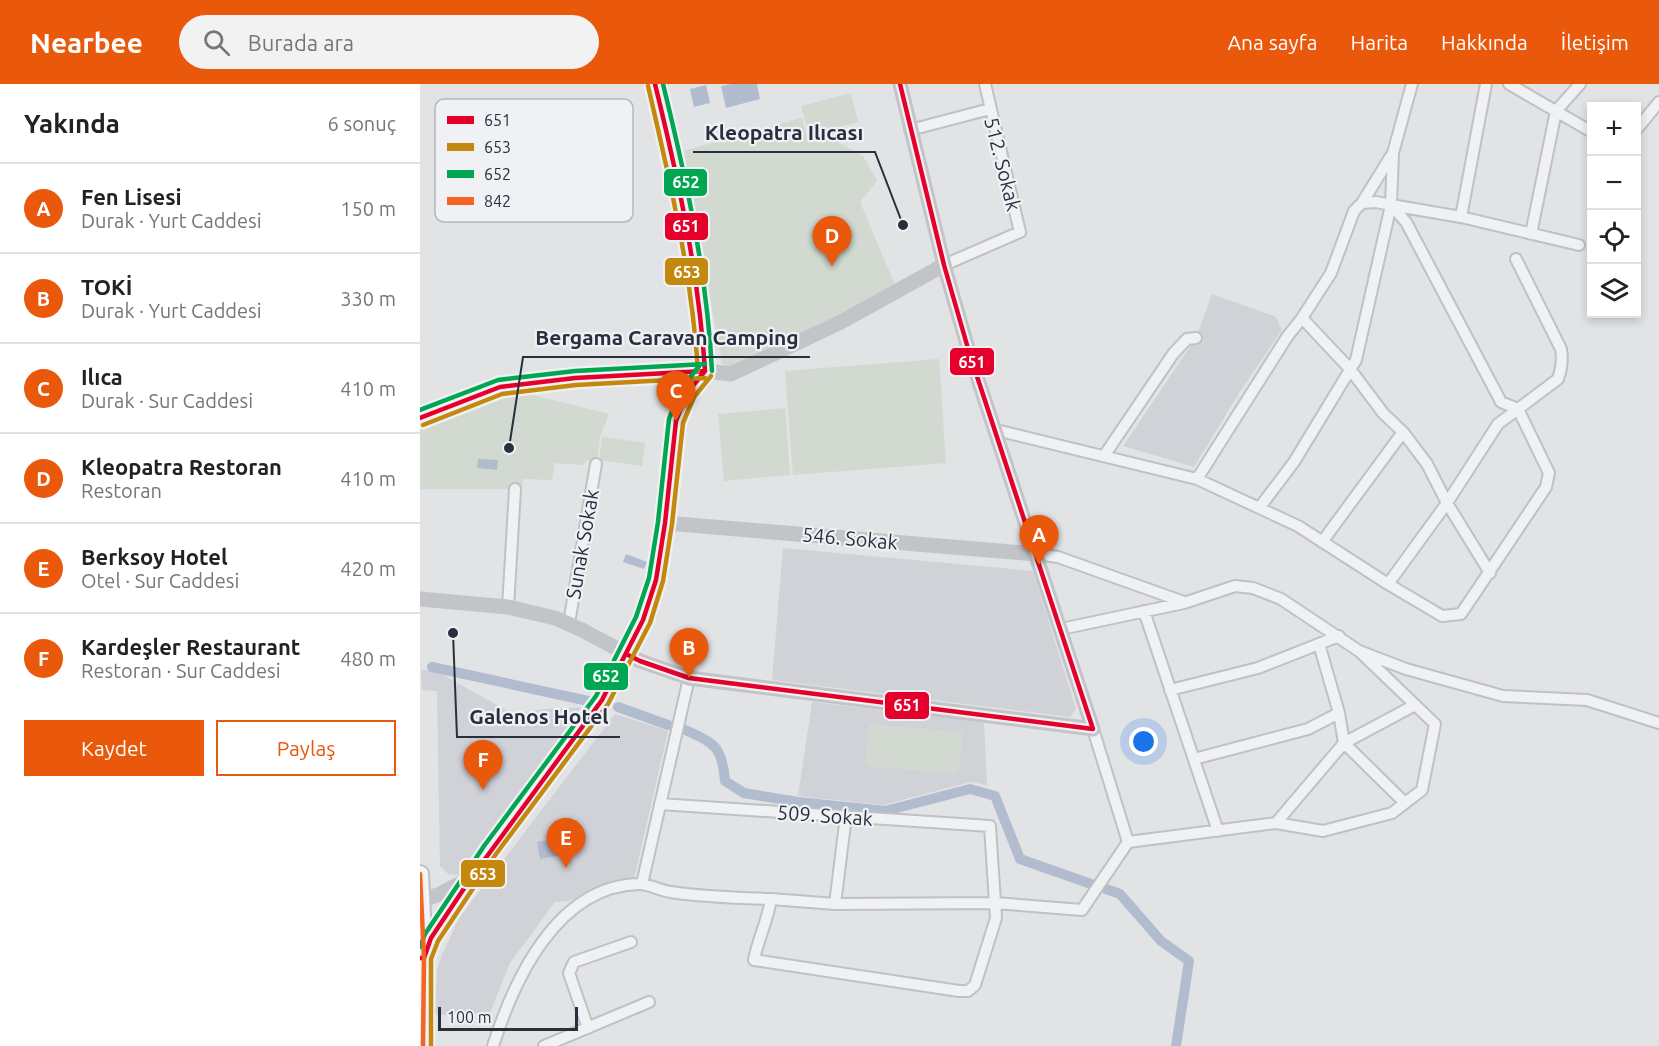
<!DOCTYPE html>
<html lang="tr">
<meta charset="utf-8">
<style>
:root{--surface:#fff;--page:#f2f2f2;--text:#222;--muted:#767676;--line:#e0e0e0;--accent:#ea580c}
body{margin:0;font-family:Ubuntu,sans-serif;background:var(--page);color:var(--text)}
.controls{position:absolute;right:18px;top:18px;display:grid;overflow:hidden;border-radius:0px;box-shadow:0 3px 9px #0003}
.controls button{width:54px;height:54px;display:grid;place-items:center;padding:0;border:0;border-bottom:2px solid var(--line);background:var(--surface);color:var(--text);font:30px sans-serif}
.scale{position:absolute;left:18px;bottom:15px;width:140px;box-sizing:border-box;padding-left:6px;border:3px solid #2a2f3d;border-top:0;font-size:16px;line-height:21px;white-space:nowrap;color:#2a2f3d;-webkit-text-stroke:4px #eff1f5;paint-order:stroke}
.you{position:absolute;left:724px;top:658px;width:21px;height:21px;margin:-15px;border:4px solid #fff;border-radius:50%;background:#1a73e8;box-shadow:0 0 0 9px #1a73e833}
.badge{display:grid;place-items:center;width:39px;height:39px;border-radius:50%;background:var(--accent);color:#fff;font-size:20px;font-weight:700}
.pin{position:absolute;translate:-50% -50px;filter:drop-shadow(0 2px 3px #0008)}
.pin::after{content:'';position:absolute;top:32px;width:21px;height:18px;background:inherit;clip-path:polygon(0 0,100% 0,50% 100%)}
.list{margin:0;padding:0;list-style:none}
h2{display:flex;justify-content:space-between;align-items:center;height:78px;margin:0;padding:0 24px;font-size:26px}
h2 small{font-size:20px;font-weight:400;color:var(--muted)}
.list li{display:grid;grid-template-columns:39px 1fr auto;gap:18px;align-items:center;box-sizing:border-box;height:90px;padding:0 24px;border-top:2px solid var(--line)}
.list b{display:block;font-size:22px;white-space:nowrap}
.list p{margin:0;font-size:20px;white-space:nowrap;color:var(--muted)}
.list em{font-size:20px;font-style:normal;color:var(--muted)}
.actions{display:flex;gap:12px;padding:18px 24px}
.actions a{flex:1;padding:14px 0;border:2px solid var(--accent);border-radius:0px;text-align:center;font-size:21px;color:var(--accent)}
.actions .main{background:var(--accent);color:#fff}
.icon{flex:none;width:33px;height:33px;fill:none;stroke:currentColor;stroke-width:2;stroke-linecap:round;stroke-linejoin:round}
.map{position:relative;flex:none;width:1239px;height:962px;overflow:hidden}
header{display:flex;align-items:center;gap:36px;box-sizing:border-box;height:84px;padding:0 30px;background:var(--accent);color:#fff}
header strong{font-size:28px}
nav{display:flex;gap:33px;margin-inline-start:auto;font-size:21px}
.search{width:420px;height:54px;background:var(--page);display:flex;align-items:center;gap:15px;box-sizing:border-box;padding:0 21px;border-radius:33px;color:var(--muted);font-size:22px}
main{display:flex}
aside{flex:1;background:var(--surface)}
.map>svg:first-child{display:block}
</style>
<header>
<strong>Nearbee</strong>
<div class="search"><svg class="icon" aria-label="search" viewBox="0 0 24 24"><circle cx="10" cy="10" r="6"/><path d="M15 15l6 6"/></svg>Burada ara</div>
<nav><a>Ana sayfa</a><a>Harita</a><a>Hakkında</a><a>İletişim</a></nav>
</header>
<main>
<aside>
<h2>Yakında<small>6 sonuç</small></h2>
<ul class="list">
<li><span class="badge">A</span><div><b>Fen Lisesi</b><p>Durak · Yurt Caddesi</p></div><em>150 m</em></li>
<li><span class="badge">B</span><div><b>TOKİ</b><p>Durak · Yurt Caddesi</p></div><em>330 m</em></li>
<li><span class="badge">C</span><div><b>Ilıca</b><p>Durak · Sur Caddesi</p></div><em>410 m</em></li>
<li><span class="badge">D</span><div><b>Kleopatra Restoran</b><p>Restoran</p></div><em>410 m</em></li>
<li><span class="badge">E</span><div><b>Berksoy Hotel</b><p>Otel · Sur Caddesi</p></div><em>420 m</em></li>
<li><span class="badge">F</span><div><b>Kardeşler Restaurant</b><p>Restoran · Sur Caddesi</p></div><em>480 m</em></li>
</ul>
<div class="actions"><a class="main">Kaydet</a><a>Paylaş</a></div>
</aside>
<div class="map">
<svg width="1239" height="962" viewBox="0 0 1239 962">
<rect width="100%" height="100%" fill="#e1e3e5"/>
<path fill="#d0d2d8" d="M792,210L856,233L862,246L821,306L774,383L703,362L776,254Z
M363,464L613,487L656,625L650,633L352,596Z
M1,586L16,587L93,630L124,625L170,623L48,785L39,791L28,790L20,782L17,607L2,606Z
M392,618L564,638L567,701L551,698L463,721L378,712Z
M195,630L248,647L214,795H199L149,817L135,818L90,879L70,929L15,931L17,887L21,873L39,834Z"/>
<path fill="#d1d9d1" d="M431,9L438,38L389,51L381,22Z
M382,34L387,53L406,52L443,72L457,97L440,118L475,201L416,234L307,284L302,280L263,67Z
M519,275L526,379L373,391L365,287Z
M80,303L189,330L180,353L177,377L166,376L164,381L135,379L132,396L103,395L102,405H0V334Z
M365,324L370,391L304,397L298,330Z
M182,353L225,359L222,382L179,376Z
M449,640L543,648L538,690L445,682Z"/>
<path fill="#b1bcce" d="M311,0H337L340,15L306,24L301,2Z
M286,1L290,19L274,23L270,5Z
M58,375L78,376L77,386L57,384Z
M206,470L227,478L224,485L203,478Z
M151,752L153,769L120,775L117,758Z"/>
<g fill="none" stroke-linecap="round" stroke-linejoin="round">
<path stroke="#b1bcce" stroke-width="10" d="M12,583L173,618
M198,623L248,641
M263,645C294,659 302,661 305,697L324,709L378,718L465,727L550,705L575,712L600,775L671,800
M686,805L700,810L741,857L769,877L756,962"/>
<g stroke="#bfc1c3" stroke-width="14">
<path id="street" d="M1089,0L1172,48
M490,46L570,25
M1216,46L1239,18
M942,119L971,72
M971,121L1041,133L1159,161
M1041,133L1066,0
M1111,150L1136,27L1160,0
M524,181L600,148L565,0
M882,234L930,285L963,329L983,348L1007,380L1027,419L1070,489
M576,346L777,395L878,442L968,500L1022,532L1041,530L1126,403L1129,389L1098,325L1081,318L986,138L971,121L956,118L942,119L934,127L911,189L882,234L867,253L777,395
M684,372L753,270L767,255L776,254
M840,423L874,378L936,276L971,121L973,69L992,0
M902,458L983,348
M616,470L638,473L764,518
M968,500L1027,419L1078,340L1138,295C1142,284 1143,276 1141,265L1096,175
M88,523L95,405
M724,527L798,747
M149,539L176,380
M641,545L764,519L815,502L833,504L861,515L939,567L986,585L1083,612L1167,616L1239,639
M899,560L919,629L924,659L985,719
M750,606L838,584L919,552
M673,645L708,758
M774,675L888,645L919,629
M856,739L924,659L995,621
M222,800L269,594
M351,815L415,820L575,819L662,826L708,758L856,739L903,747L972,729L1002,706L1015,640L939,567
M415,820L426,732
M168,944L149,889L154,878L211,858
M73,962C94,896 137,801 220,800C229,800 241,807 251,808C283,813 318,814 351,815C348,836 338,855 334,876L539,907H548L555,901L576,834L570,742L240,720
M124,962L229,918"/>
</g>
<g stroke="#bec0c3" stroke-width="20">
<path id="primary" d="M0,790L4,874L3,962"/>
</g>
<use href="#street" stroke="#f0f1f3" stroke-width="10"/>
<path stroke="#c2c4c8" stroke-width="15" d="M235,0L258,95L282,236L285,287
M0,334L80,303L176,293L285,287L311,290L421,238L524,181
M245,439L616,470
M0,515L88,523L135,534L162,546L220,577L269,594L673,645L549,268L524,181L480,0
M0,817L20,810L48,795
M5,872L11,854L51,794L182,616L223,536L236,496L245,439L256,337L267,309L285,287"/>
<use href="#primary" stroke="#f5f5f6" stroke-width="16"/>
<g stroke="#eff1f5" stroke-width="9">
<path id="bus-1" d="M235,0C258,94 279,190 285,287
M0,334L80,303L155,294L285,287
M206,570L220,577L269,594L673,645L549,268L524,181L480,0
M0,874H4L11,854L51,794L182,616L223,536L236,496L245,439L256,337L267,309L285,287"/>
</g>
<g stroke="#eff1f5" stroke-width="9">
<path id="bus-2" d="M228,2C250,96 272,191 278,287
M3,341L82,310L156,301L285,294
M11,962V875L18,857L76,770L188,620L230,539L243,497L252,440L263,339L274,313L291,292"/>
</g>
<g stroke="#eff1f5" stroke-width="9">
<path id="bus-3" d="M243,0C266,94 287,189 292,287
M0,326L78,296L155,287L285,280
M0,863L5,850L64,762L176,612L216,533L229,494L238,438L249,335L260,306L279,282"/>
</g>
<g stroke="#eff1f5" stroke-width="9">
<path id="bus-4" d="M0,790L4,874L3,962"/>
</g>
<use href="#bus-1" stroke="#e4002b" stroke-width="4.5"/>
<use href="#bus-2" stroke="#c4880f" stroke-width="4.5"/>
<use href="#bus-3" stroke="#00a651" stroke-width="4.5"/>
<use href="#bus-4" stroke="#f26522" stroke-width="4.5"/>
</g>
<g text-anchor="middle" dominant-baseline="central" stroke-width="4.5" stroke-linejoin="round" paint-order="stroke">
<g font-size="20" fill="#2a2f3d" stroke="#eff1f5">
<text transform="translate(583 80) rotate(76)">512. Sokak</text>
<text transform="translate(430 454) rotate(5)">546. Sokak</text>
<text transform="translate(162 460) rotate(-80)">Sunak Sokak</text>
<text transform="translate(405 731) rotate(4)">509. Sokak</text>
</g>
</g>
<rect x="15" y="15" width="198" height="123" rx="9" fill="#eff1f5" stroke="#b4b7be" stroke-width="1.5"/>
<rect x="27" y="32" width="27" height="8" fill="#e4002b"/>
<rect x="27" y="59" width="27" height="8" fill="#c4880f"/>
<rect x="27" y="86" width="27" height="8" fill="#00a651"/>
<rect x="27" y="113" width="27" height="8" fill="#f26522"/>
<g font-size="16" fill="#2a2f3d">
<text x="64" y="42">651</text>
<text x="64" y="69">653</text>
<text x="64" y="96">652</text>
<text x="64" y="123">842</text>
</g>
<path fill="none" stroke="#2a2f3d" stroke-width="2" d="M483 141L455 68H273M89 364L103 273H390M33 549L37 653H200"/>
<g fill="#2a2f3d" stroke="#eff1f5" stroke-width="2">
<circle cx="483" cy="141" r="6"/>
<circle cx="89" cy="364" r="6"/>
<circle cx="33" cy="549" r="6"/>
</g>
<g font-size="21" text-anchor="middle" font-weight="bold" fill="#2a2f3d" stroke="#eff1f5" stroke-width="4.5" stroke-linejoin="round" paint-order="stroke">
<text x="364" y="56">Kleopatra Ilıcası</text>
<text x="247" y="261">Bergama Caravan Camping</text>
<text x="119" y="640">Galenos Hotel</text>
</g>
<g stroke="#eff1f5" stroke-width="2">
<rect x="243" y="84" width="45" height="29" rx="6" fill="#00a651"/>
<rect x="244" y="128" width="45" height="29" rx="6" fill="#e4002b"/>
<rect x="244" y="173" width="45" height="29" rx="6" fill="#c4880f"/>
<rect x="529" y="263" width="46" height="29" rx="6" fill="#e4002b"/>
<rect x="163" y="578" width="46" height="29" rx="6" fill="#00a651"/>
<rect x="464" y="607" width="46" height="29" rx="6" fill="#e4002b"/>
<rect x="40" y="775" width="46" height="29" rx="6" fill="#c4880f"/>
</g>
<g font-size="16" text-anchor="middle" font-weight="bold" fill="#fff">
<text x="266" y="104">652</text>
<text x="266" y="148">651</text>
<text x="267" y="194">653</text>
<text x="552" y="284">651</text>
<text x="186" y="598">652</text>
<text x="487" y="627">651</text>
<text x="63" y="796">653</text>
</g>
</svg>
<div class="controls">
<button>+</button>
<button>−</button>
<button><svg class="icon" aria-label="locate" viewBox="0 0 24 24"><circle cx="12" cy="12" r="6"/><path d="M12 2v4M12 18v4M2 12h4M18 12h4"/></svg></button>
<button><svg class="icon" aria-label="layers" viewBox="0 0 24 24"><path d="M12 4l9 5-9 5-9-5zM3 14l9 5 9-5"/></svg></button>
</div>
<div class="scale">100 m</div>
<div class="you"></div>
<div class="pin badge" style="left:619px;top:481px">A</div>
<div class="pin badge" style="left:269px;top:594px">B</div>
<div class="pin badge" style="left:256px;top:337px">C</div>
<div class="pin badge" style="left:412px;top:182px">D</div>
<div class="pin badge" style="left:146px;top:784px">E</div>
<div class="pin badge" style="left:63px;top:706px">F</div>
</div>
</main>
